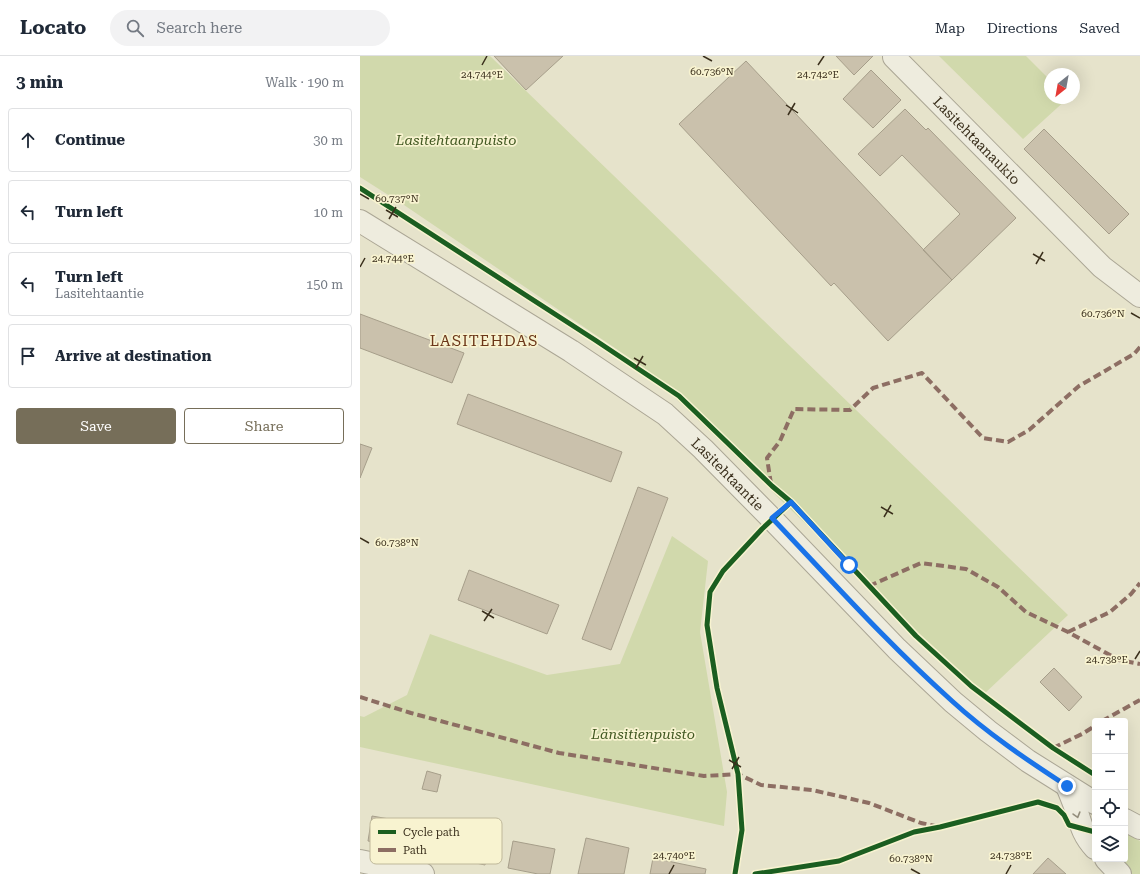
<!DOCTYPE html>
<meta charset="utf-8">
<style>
:root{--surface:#fff;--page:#f2f2f3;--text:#1f2937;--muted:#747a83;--line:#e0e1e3;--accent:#766e59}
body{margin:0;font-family:"Roboto Serif",serif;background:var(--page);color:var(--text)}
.controls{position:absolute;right:12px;bottom:12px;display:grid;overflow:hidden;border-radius:4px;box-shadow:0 4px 16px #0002}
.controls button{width:36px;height:36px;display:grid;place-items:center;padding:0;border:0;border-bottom:1px solid var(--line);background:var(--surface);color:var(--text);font:20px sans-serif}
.compass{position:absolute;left:684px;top:12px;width:36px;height:36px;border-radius:50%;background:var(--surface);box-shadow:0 4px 16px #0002;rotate:211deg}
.stop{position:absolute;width:12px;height:12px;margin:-9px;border:3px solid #1a73e8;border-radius:50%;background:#fff}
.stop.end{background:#1a73e8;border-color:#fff;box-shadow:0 1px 4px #0008}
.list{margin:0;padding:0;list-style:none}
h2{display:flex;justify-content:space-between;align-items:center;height:52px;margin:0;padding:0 16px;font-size:17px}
h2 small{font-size:13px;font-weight:400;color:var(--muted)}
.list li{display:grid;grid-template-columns:26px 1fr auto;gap:12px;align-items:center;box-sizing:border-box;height:64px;margin:0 8px 8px;padding:0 8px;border:1px solid var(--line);border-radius:4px}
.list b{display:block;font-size:15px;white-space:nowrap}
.list p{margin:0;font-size:13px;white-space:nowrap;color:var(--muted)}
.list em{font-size:13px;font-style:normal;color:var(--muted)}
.actions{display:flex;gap:8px;padding:12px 16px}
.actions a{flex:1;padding:9px 0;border:1px solid var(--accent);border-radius:4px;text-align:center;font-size:14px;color:var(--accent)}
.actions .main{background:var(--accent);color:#fff}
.icon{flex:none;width:22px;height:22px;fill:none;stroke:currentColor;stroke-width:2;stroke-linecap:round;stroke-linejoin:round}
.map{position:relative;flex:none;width:780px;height:818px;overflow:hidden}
header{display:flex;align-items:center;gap:24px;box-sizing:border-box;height:56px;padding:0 20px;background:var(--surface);border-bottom:1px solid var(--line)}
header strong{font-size:19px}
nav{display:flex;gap:22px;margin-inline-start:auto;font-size:14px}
.search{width:280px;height:36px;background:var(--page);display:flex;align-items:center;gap:10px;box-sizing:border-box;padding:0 14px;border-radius:22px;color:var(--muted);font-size:15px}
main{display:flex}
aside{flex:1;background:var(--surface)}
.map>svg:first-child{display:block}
</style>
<header>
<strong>Locato</strong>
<div class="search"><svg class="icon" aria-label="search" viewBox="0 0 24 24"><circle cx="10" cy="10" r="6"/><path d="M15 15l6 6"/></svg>Search here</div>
<nav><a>Map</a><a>Directions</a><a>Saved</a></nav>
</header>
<main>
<aside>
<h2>3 min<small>Walk · 190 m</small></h2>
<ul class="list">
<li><svg class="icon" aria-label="ahead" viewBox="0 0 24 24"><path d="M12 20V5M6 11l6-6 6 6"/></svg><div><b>Continue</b></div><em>30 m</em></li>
<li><svg class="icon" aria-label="left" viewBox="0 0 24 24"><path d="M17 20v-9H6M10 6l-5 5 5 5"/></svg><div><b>Turn left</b></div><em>10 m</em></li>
<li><svg class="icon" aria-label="left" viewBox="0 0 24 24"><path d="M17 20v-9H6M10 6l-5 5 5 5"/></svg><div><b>Turn left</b><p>Lasitehtaantie</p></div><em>150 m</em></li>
<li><svg class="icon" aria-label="arrive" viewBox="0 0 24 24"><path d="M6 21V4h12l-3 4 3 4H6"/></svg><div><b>Arrive at destination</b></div></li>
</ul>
<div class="actions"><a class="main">Save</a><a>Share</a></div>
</aside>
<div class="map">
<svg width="780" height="818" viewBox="0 0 780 818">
<rect width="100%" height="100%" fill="#e6e3cb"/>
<path fill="#d1d9ac" d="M0,0H130L708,559L623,639L283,311L44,149L0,121Z
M579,0H666L690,24V42H708L663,83Z
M312,480L348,505L340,576L367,736L364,770L0,691V660L4,661L47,639L70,578L187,619L260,608Z
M765,777L780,785V818H770L755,803H765Z"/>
<path fill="#cac1ac" stroke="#a69e8a" d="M134,0H203L166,34Z
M476,0H513L494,19Z
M386,5L592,224L528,285L474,227L471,230L319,68Z
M511,14L541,44L513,72L483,43Z
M545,53L566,74L568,72L656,162L592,224L563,194L600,158L542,99L520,120L498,98Z
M684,73L769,158L749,178L664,93Z
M0,258L104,297L92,327L0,292Z
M108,338L262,396L251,426L97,368Z
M0,388L12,392L0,422Z
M278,431L308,442L251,594L222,583Z
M109,514L199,549L187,578L98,544Z
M694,612L722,641L709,655L680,626Z
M67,715L81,719L77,736L62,733Z
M12,760L58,768L54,793L8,785Z
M114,772L132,776L125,809L80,799L86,773L112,779Z
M226,782L269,792L264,818H218Z
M153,785L195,793L190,818H178L148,812Z
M293,802L346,813L345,818H290Z
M688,802L706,818H673Z"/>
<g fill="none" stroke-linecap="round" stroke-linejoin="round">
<g stroke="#aba695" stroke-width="24">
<g id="minor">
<path id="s1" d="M535,0L534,1L742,211L780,240"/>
<path id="s2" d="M0,165L211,295L305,358L343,393L412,463L537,593L593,646L628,675L668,705L735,747"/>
<path d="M707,730C710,737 713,745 716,753C721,769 723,779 735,792"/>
<path d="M765,764L780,772"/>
<path d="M746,803L760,818"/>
<path d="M0,805L63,818"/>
</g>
</g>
<use href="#minor" stroke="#eeecde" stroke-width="22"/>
<path stroke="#8d6e63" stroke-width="4" stroke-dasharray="8 4" stroke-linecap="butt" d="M411,428L407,402L420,385L434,353L490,354L513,332L562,317L623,382L648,386L669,374L719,330L774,298L780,291
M509,530L561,507L606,513L638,531L666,556L708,576L759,604L780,608
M708,576L750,556L771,538L780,527
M0,641L51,657L199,697L344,720L378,718L401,729L452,734L509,747L561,767L575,770
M742,665L780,644
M693,692L722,678L735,670"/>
<g stroke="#f8f3d0" stroke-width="8">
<path id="cycleway" d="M0,132L235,284L319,340L412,430L431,446L556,580L611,630L693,692L735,719
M375,818L382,774L378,718L357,632L347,569L350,536L363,515L402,473L431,446
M395,818L479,805L554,776L580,771L678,746L697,752L704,759L709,769L735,776"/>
</g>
<use href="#cycleway" stroke="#1b5e20" stroke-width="5"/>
</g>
<defs><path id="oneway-chevron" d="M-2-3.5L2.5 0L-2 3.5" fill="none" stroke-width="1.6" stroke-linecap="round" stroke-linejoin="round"/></defs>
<use stroke="#948e7d" href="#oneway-chevron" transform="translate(717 759) rotate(74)"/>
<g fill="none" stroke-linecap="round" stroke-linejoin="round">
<path stroke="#1a73e8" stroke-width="5" d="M489,509L431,446L412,462C471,524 528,588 592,645C627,677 667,704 707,730"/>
</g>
<path fill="none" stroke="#3a2f1c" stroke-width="1.5" d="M343,0L352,5M122,9L127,0M458,9L464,0M426,49L438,57M428,59L435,47M0,138L9,143M26,154L38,161M29,163L36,151M673,198L685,205M676,208L683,196M0,211L5,202M771,257L780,262M274,302L286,309M276,312L283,300M521,451L533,458M524,461L531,449M0,482L9,487M122,555L134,562M124,565L132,553M775,603L780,595M369,704L381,711M372,713L379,701M551,813L560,818M309,818L314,809M646,818L651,809"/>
<g text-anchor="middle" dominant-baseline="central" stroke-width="3.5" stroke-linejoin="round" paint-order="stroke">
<g font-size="14" font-style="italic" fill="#415821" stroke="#f8f3d0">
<text x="96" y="84">Lasitehtaanpuisto</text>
<text x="283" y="678">Länsitienpuisto</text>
</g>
<g font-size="14" fill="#3a2f1c" stroke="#f8f3d0">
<text stroke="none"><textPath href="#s1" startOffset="119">Lasitehtaanaukio</textPath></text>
<text stroke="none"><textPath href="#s2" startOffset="448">Lasitehtaantie</textPath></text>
</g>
<g font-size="15" letter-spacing="1" fill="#6b3618" stroke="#f8f3d0">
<text x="124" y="285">LASITEHDAS</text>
</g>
</g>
<rect x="10" y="762" width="132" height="46" rx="6" fill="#f8f3d0" stroke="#bfb89a" stroke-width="1"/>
<rect x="18" y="774" width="18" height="4" fill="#1b5e20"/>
<rect x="18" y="792" width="18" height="4" fill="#8d6e63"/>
<g font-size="11" fill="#3a2f1c">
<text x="43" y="780">Cycle path</text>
<text x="43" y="798">Path</text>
</g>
<g font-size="10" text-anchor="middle" fill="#3a2f1c" stroke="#f8f3d0" stroke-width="3.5" stroke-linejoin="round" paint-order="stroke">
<text x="352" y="19">60.736°N</text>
<text x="122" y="22">24.744°E</text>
<text x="458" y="22">24.742°E</text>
<text x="37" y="146">60.737°N</text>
<text x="33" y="206">24.744°E</text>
<text x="743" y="261">60.736°N</text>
<text x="37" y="490">60.738°N</text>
<text x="747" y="607">24.738°E</text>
<text x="314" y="803">24.740°E</text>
<text x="651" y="803">24.738°E</text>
<text x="551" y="806">60.738°N</text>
</g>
</svg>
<div class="controls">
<button>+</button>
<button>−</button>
<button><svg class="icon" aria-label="locate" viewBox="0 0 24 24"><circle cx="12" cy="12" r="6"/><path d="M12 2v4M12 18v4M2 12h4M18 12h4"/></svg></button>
<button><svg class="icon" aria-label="layers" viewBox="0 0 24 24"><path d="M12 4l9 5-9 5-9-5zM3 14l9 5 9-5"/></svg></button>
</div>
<svg class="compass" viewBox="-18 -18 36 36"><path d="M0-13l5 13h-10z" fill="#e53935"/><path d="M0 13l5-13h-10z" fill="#747a83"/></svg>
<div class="stop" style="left:489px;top:509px"></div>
<div class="stop end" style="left:707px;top:730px"></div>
</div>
</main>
